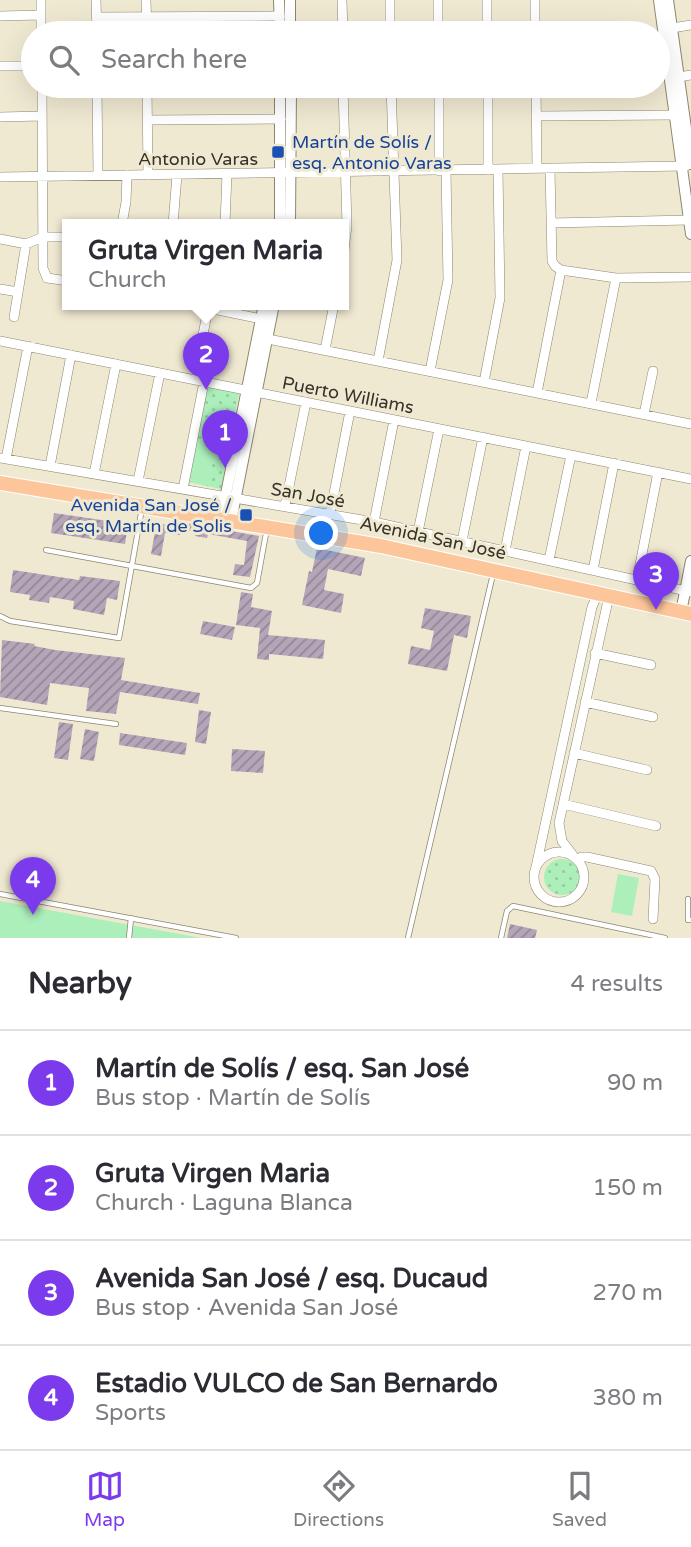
<!DOCTYPE html>
<meta charset="utf-8">
<style>
:root{--surface:#fff;--page:#f7f7f7;--text:#2b2b33;--muted:#7c7c81;--line:#e1e1e2;--accent:#7c3aed}
body{margin:0;font-family:"Varela Round",sans-serif;background:var(--page);color:var(--text)}
.you{position:absolute;left:322px;top:534px;width:24px;height:24px;margin:-18px;border:5px solid #fff;border-radius:50%;background:#1a73e8;box-shadow:0 0 0 10px #1a73e833}
.badge{display:grid;place-items:center;width:46px;height:46px;border-radius:50%;background:var(--accent);color:#fff;font-size:23px;font-weight:700}
.pin{position:absolute;translate:-50% -58px;filter:drop-shadow(0 2px 4px #0008)}
.pin::after{content:'';position:absolute;top:37px;width:24px;height:21px;background:inherit;clip-path:polygon(0 0,100% 0,50% 100%)}
.popup{position:absolute;left:62px;top:219px;width:287px;height:91px;box-sizing:border-box;display:grid;place-content:center;border-radius:0px;background:var(--surface);filter:drop-shadow(0 2px 5px #0005);font-size:23px;white-space:nowrap;color:var(--muted)}
.popup b{font-size:26px;color:var(--text)}
.popup::after{content:'';position:absolute;left:50%;top:100%;margin-left:-14px;border:14px solid transparent;border-top-color:var(--surface)}
.list{margin:0;padding:0;list-style:none}
h2{display:flex;justify-content:space-between;align-items:center;height:91px;margin:0;padding:0 28px;font-size:30px}
h2 small{font-size:23px;font-weight:400;color:var(--muted)}
.list li{display:grid;grid-template-columns:46px 1fr auto;gap:21px;align-items:center;box-sizing:border-box;height:105px;padding:0 28px;border-top:2px solid var(--line)}
.list b{display:block;font-size:26px;white-space:nowrap}
.list p{margin:0;font-size:23px;white-space:nowrap;color:var(--muted)}
.list em{font-size:23px;font-style:normal;color:var(--muted)}
.icon{flex:none;width:38px;height:38px;fill:none;stroke:currentColor;stroke-width:2;stroke-linecap:round;stroke-linejoin:round}
.map{position:relative;flex:none;width:691px;height:938px;overflow:hidden}
.search{position:absolute;background:var(--surface);box-shadow:0 7px 28px #0002;left:21px;right:21px;top:21px;height:77px;display:flex;align-items:center;gap:18px;box-sizing:border-box;padding:0 24px;border-radius:38px;color:var(--muted);font-size:26px}
.sheet{height:511px;background:var(--surface)}
nav{display:flex;justify-content:space-around;align-items:center;box-sizing:border-box;height:98px;border-top:2px solid var(--line);background:var(--surface);font-size:19px;color:var(--muted)}
nav a{display:grid;justify-items:center;gap:4px}
nav .on{color:var(--accent)}
.map>svg:first-child{display:block}
</style>
<div class="map">
<svg width="691" height="938" viewBox="0 0 691 938">
<defs>
<pattern id="grass-dots" width="8" height="8" patternUnits="userSpaceOnUse" patternTransform="scale(1.75)"><rect width="8" height="8" fill="#acefbb"/><path d="M2 2h.1M6 6h.1" fill="none" stroke="#95cda1" stroke-width="1.8" stroke-linecap="round"/></pattern>
<pattern id="building-hatch" width="6" height="6" patternUnits="userSpaceOnUse" patternTransform="scale(1.75)"><rect width="6" height="6" fill="#b4a5b8"/><path d="M-1 1l2-2M0 6l6-6M5 7l2-2" fill="none" stroke="#938796"/></pattern>
</defs>
<rect width="100%" height="100%" fill="#f0e9d2"/>
<path fill="url(#grass-dots)" d="M206,387L239,393L221,489L188,482Z
M544 877a18 18 0 1 1 36 0a18 18 0 1 1-36 0Z"/>
<path fill="#acefbb" d="M197,442L215,445L207,486L189,482Z
M618,874L639,878L632,916L611,912Z
M0,901L201,938H0Z"/>
<path fill="url(#building-hatch)" d="M54,513L128,524L125,544L51,533Z
M149,522L181,527L180,535L165,533L161,556L151,554L155,532L148,531Z
M186,523L259,536L250,577L233,575L235,564L244,565L247,541L208,534L207,538L195,536L196,532L184,530Z
M317,548L365,558L361,576L328,569L324,590L344,594L341,613L302,605L309,571L312,572Z
M13,570L79,580L80,576L120,581L117,600L107,598L104,615L73,609L74,601L50,597L49,603L29,600L30,595L10,592Z
M241,592L253,594L251,607L272,611L268,635L325,640L323,659L269,654V660L257,659L260,628L236,625Z
M425,608L471,616L467,638L454,635L447,671L408,664L411,646L430,650L434,631L421,628Z
M203,621L235,627L232,640L200,634Z
M2,640L35,644L34,646L55,650L125,658L121,680L200,693L198,704L120,692L116,714L97,712L86,711L89,688L50,683L47,705L0,697Z
M199,710L211,712L206,744L195,742Z
M59,722L73,724L68,760L54,758Z
M85,729L99,732L94,761L80,759Z
M120,733L187,743L185,755L119,745Z
M232,749L265,751L263,773L231,771Z
M510,924L537,930L535,938H507Z"/>
<g fill="none" stroke-linecap="round" stroke-linejoin="round">
<g stroke="#8c8670" stroke-width="6">
<path id="service" d="M46,550L251,588L257,583L267,528
M0,616L10,621L119,638L142,508
M0,708L116,724
M0,894L236,938
M688,899V920H691
M129,938L131,918
M408,938L493,574
M501,938L507,911L513,906L665,938"/>
</g>
<g stroke="#8c8670" stroke-width="10">
<path id="minor" d="M41,0V33
M96,0L97,33
M146,0L147,33
M342,0L343,33
M390,0V33
M438,0V33
M487,0V33
M535,0V33
M0,16L41,15
M97,17L280,16
M672,28L691,25
M0,66H33
M679,77L691,75
M42,86L43,268L47,278L68,281
M97,86L98,175
M147,86L148,175
M343,86L347,226L344,250
M439,86V171
M488,86V170
M536,86L537,169
M536,116L675,115
M0,117L42,116
M148,120L281,119
M550,169L552,261L555,266L561,270
M0,177L686,166
M551,223L689,220
M122,224L126,202L127,175
M173,224L177,175
M225,224L227,174
M0,239L26,244L43,237H68
M561,270L616,278L691,277
M0,289L18,292
M189,304L261,319
M14,317L26,244
M263,338L691,424
M0,341L691,479
M200,350L209,304
M325,350L334,304
M378,361L397,260L391,86
M430,371L448,280L446,171
M484,382L500,298L498,170
M537,393L561,270
M591,403L616,278
M644,414L653,371
M0,458L374,522L691,592
M6,459L28,346
M50,466L71,355
M94,474L116,364
M138,481L160,373
M183,489L204,382
M285,506L306,402
M330,514L350,411
M374,522L394,420
M418,532L439,429
M462,541L483,437
M505,551L526,446
M549,560L571,455
M593,570L614,463
M637,580L658,472
M595,653L651,665
M585,702L653,717
M574,753L647,770
M563,804L656,826
M534 877a25 25 0 1 1 50 0a25 25 0 1 1-50 0Z
M575,858L562,841L559,823L609,596
M578,861L581,857H587L651,871L655,879L653,919
M536,867L592,607L598,593"/>
</g>
<g stroke="#8c8670" stroke-width="12">
<path id="tertiary" d="M279,0L280,33
M290,0V33
M659,0L691,234
M668,0L691,164
M280,224V86
M290,224L291,86
M221,519L264,304
M231,521L274,304
M681,612L691,561"/>
</g>
<g stroke="#fff" stroke-width="16">
<path id="primary" d="M0,483L381,546L691,614"/>
</g>
<use href="#service" stroke="#fff" stroke-width="4.5"/>
<use href="#minor" stroke="#fff" stroke-width="9"/>
<use href="#tertiary" stroke="#fff" stroke-width="10"/>
<use href="#primary" stroke="#fdc69a" stroke-width="14"/>
</g>
<g fill="#1a4fb4" stroke="#f0e9d2" stroke-width="2.5">
<rect x="271" y="145" width="14" height="14" rx="3.5"/>
<rect x="239" y="508" width="14" height="14" rx="3.5"/>
</g>
<g text-anchor="middle" dominant-baseline="central" stroke-width="6" stroke-linejoin="round" paint-order="stroke">
<g font-size="18" fill="#164399" stroke="#f0e9d2" text-anchor="start">
<text x="292" y="142">Martín de Solís /<tspan x="292" dy="21">esq. Antonio Varas</tspan></text>
<text x="232" y="505" text-anchor="end">Avenida San José /<tspan x="232" dy="21">esq. Martín de Solis</tspan></text>
</g>
<g font-size="18" fill="#353229" stroke="#f0e9d2">
<text x="198" y="159">Antonio Varas</text>
<text transform="translate(348 395) rotate(11)">Puerto Williams</text>
<text transform="translate(308 495) rotate(10)">San José</text>
<text transform="translate(433 538) rotate(12)">Avenida San José</text>
</g>
</g>
</svg>
<div class="you"></div>
<div class="pin badge" style="left:225px;top:468px">1</div>
<div class="pin badge" style="left:206px;top:390px">2</div>
<div class="popup"><b>Gruta Virgen Maria</b>Church</div>
<div class="pin badge" style="left:656px;top:610px">3</div>
<div class="pin badge" style="left:33px;top:915px">4</div>
<div class="search"><svg class="icon" aria-label="search" viewBox="0 0 24 24"><circle cx="10" cy="10" r="6"/><path d="M15 15l6 6"/></svg>Search here</div>
</div>
<section class="sheet">
<h2>Nearby<small>4 results</small></h2>
<ul class="list">
<li><span class="badge">1</span><div><b>Martín de Solís / esq. San José</b><p>Bus stop · Martín de Solís</p></div><em>90 m</em></li>
<li><span class="badge">2</span><div><b>Gruta Virgen Maria</b><p>Church · Laguna Blanca</p></div><em>150 m</em></li>
<li><span class="badge">3</span><div><b>Avenida San José / esq. Ducaud</b><p>Bus stop · Avenida San José</p></div><em>270 m</em></li>
<li><span class="badge">4</span><div><b>Estadio VULCO de San Bernardo</b><p>Sports</p></div><em>380 m</em></li>
</ul>
</section>
<nav>
<a class="on"><svg class="icon" aria-label="map" viewBox="0 0 24 24"><path d="M3 6l6-2 6 2 6-2v14l-6 2-6-2-6 2zM9 4v14M15 6v14"/></svg>Map</a>
<a><svg class="icon" aria-label="directions" viewBox="0 0 24 24"><path d="M12 3l9 9-9 9-9-9zM9 14v-3h6M13 9l2 2-2 2"/></svg>Directions</a>
<a><svg class="icon" aria-label="saved" viewBox="0 0 24 24"><path d="M7 4h10v16l-5-4-5 4z"/></svg>Saved</a>
</nav>
